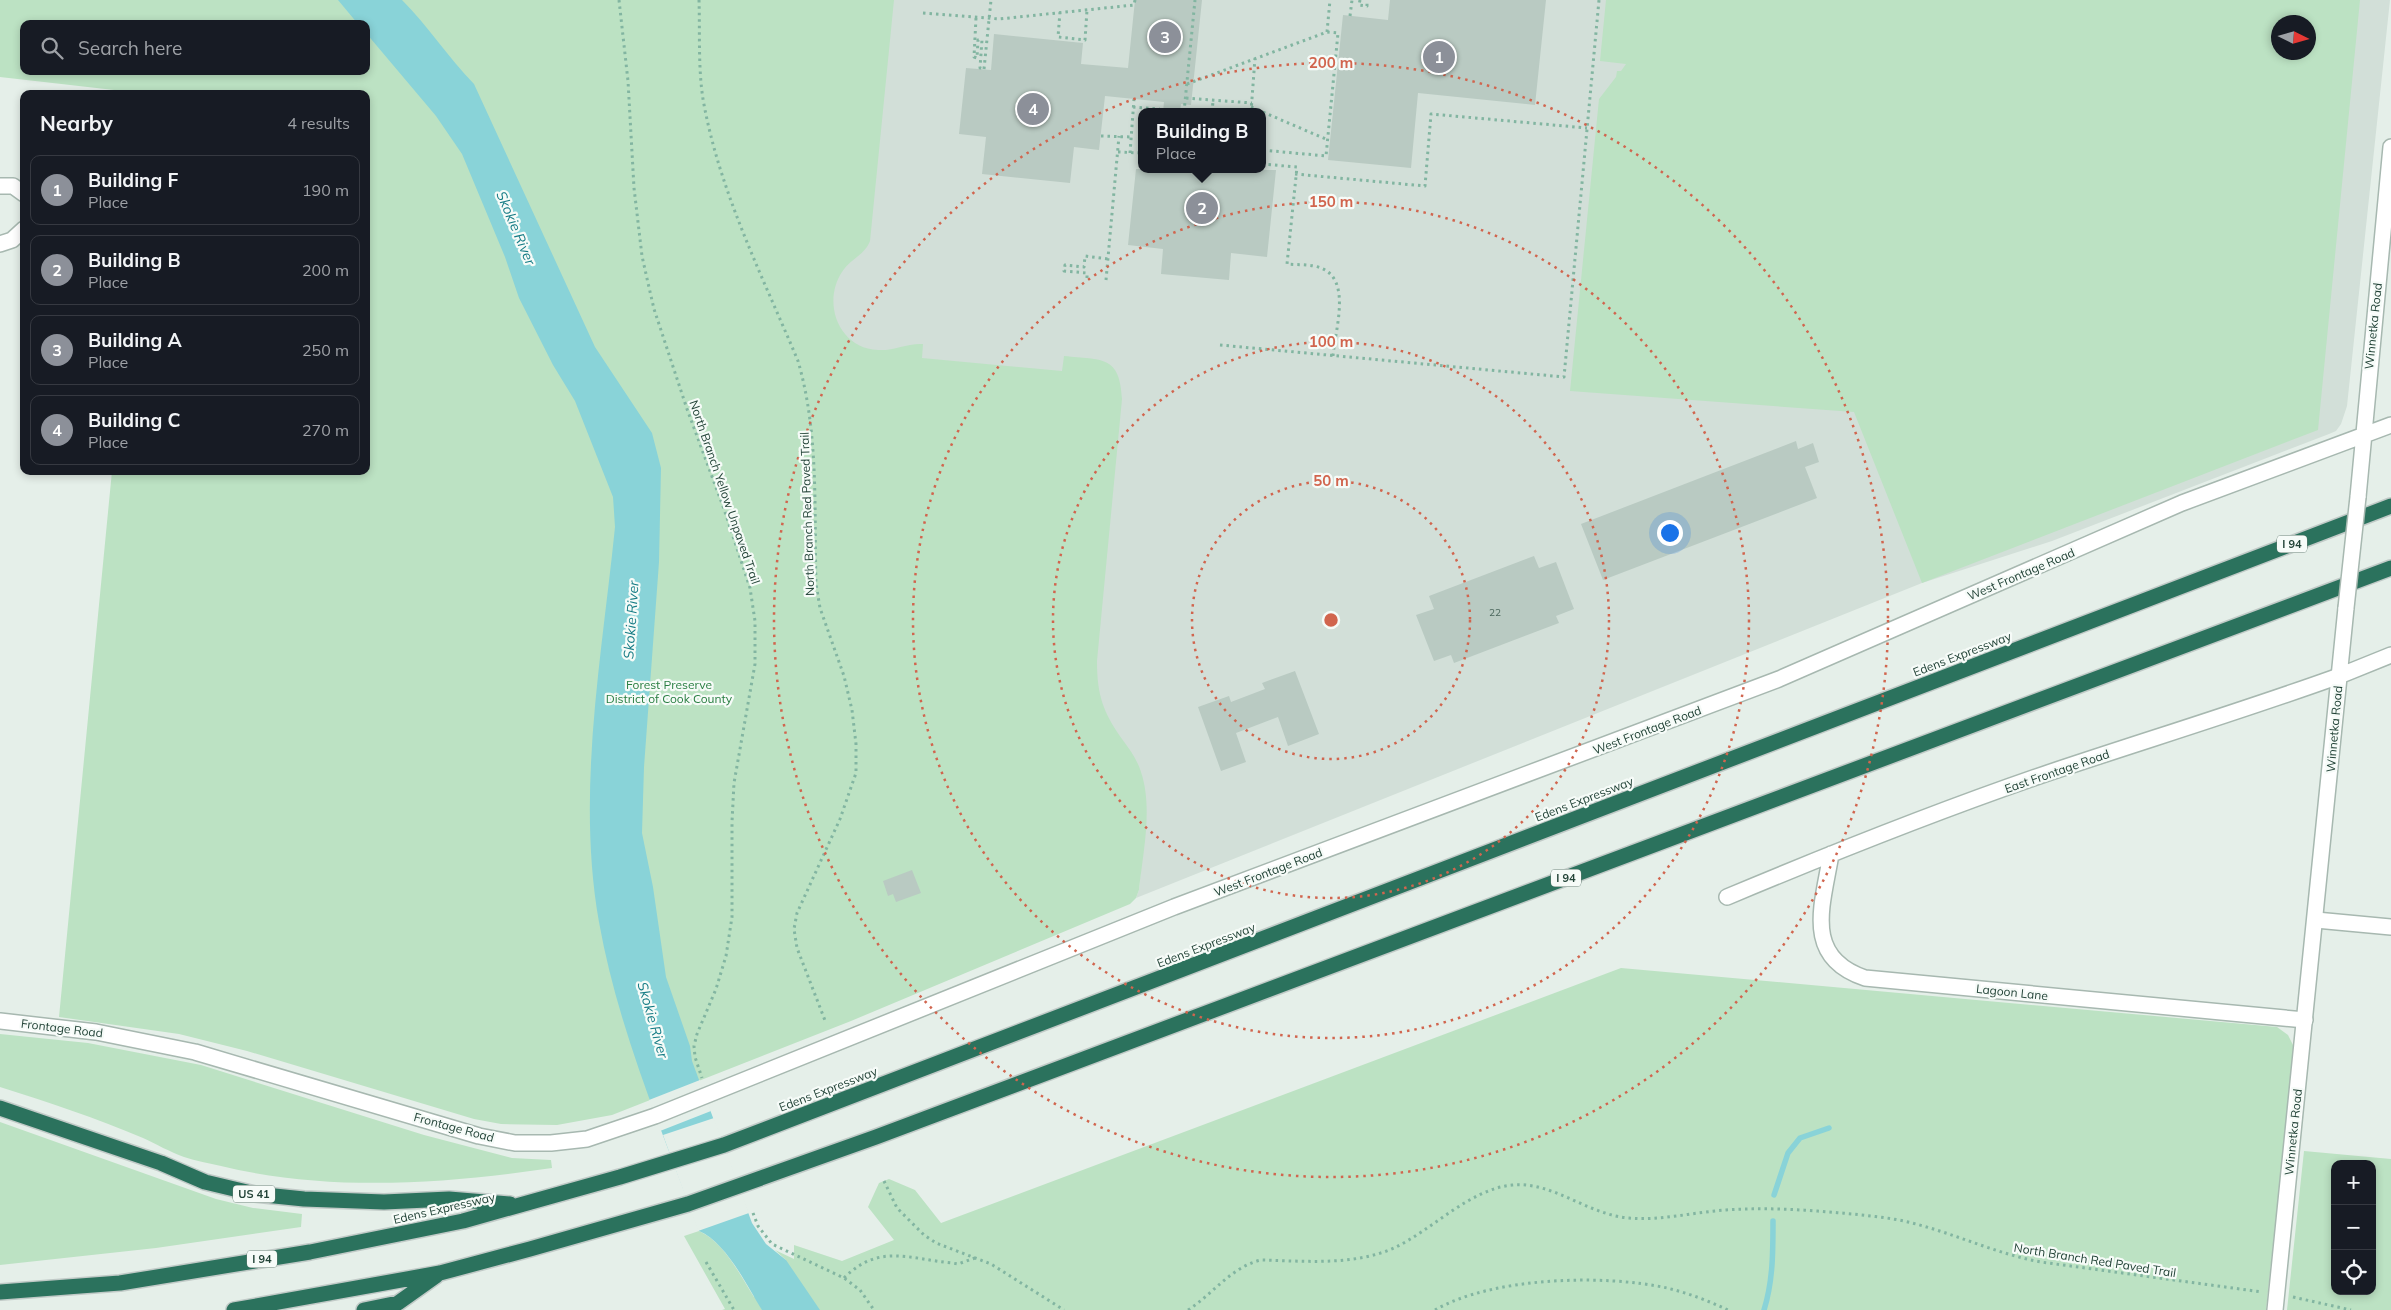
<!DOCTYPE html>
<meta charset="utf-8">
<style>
:root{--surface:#171b24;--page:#242831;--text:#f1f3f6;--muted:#9ea1a6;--line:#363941;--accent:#8c9099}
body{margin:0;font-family:Mulish,sans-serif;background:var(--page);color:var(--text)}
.controls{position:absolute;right:15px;bottom:15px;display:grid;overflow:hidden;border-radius:10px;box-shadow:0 2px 8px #0003}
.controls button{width:45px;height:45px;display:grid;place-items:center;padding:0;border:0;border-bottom:1px solid var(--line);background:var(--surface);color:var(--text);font:25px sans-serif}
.compass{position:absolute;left:2271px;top:15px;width:45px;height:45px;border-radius:50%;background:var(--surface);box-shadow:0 2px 8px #0003;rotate:95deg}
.you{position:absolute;left:1669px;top:532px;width:18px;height:18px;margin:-12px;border:4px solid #fff;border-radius:50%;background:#1a73e8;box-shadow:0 0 0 8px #1a73e833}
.badge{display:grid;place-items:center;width:32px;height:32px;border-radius:50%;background:var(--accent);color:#fff;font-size:16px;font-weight:700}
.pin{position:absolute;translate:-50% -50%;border:2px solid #fff;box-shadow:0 1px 5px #0006}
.popup{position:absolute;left:1138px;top:108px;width:128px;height:65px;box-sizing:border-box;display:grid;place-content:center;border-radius:10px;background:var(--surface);filter:drop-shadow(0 1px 4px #0005);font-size:16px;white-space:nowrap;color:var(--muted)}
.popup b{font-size:19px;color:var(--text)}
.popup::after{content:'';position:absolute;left:50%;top:100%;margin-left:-10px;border:10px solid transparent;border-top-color:var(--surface)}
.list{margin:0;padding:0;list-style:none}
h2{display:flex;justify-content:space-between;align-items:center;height:65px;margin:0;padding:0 20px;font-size:21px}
h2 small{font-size:16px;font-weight:400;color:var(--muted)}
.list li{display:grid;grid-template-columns:32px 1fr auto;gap:15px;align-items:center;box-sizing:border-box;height:70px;margin:0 10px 10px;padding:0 10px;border:1px solid var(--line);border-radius:10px}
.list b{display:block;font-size:19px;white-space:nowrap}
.list p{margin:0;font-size:16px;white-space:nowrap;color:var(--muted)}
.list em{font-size:16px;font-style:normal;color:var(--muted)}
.icon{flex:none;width:28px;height:28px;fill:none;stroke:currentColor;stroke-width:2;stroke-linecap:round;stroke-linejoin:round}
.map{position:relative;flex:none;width:2391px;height:1310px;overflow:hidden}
.search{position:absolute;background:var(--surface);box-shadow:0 2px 8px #0003;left:20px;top:20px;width:350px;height:55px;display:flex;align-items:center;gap:12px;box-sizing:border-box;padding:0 18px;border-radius:10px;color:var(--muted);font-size:19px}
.panel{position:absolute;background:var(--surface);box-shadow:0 2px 8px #0003;left:20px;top:90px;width:350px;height:385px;border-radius:10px}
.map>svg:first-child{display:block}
</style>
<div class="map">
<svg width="2391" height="1310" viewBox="0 0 2391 1310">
<rect width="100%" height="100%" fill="#e5efe9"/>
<path fill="#d2dfd8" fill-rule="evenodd" d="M862,0H2390L2347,406L2341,424L2336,431L2329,434L2052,541L1922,583L1136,898L1139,890L1146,811L824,351ZM2278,22H2308V52H2278ZM1142,112H1262V169H1142Z"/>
<path fill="#bce2c3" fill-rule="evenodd" d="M0,0H894L870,241C864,256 850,259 842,272C822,302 838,348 878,350C894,351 907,343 923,344L922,358L1062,371L1064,356C1102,360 1120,355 1122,399L1097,661C1097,695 1103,712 1122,739C1130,750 1137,759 1141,772C1153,808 1143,852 1139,890L1136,898L1130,904L851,1021L612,1115L557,1125L501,1124L474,1119L247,1051L179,1034L59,1017L112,471H366V94H149L0,77ZM24,24H366V71H24Z
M1606,0H2360L2318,430L1922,583L1854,412L1570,391L1599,99L1616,77L1617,71H1621L1626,64L1600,61ZM2278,22H2308V52H2278Z
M1621,968L2277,1027L2288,1035L2294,1047L2266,1310H722L725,1309L684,1236L699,1231C724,1242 740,1275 754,1297L786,1260L775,1250L794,1259V1245L842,1261L894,1240L868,1207L879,1183L889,1179L915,1190L941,1223Z
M0,1034L88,1043L201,1065L424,1135L512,1158L551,1160L552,1168C443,1184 329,1192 221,1166C209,1163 196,1161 184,1157C170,1152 156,1144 143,1138C96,1118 48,1102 0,1087Z
M0,1122L216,1199L253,1208L302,1214L301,1227L156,1248L0,1265Z
M2304,1151L2391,1159V1310H2287ZM2335,1164H2372V1291H2335Z"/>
<path fill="#89d3d8" d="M338,0H402C428,26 448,57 474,84L595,347L652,433L661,468L659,562L644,767L642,833L653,887L666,977L690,1046L692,1061L752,1223L766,1244L786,1260L820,1310H762C747,1286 726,1242 699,1231C662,1130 618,1029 599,922C576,792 602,656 615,527L613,497L575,401L553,365L519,298L505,257L462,154L436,116L366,33V24H358Z"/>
<path fill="#e5efe9" d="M700,1080L711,1111L660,1131L649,1100Z
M714,1118L749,1213L698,1231L663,1135Z"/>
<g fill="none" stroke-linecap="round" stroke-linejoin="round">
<path stroke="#89d3d8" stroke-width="5.5" d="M1774,1195L1788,1153L1800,1138L1829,1128
M1764,1310C1773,1281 1773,1252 1773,1221"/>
</g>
<path fill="#b9cac2" d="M1135,0H1202L1191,105L1181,104L1180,112H1163L1164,102L1105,96L1099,150L1074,147L1070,183L982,174L986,137L959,134L966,68L991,70L994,34L1083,43L1081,64L1128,68Z
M1390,0H1546L1535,105L1418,93L1411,168L1328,160L1343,15L1388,20Z
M1136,169L1276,170L1267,257L1231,253L1229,280L1161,274L1163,249L1128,245Z
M1796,441L1798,449L1813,443L1819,462L1805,467L1817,498L1603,580L1581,524Z
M1534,556L1539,568L1556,562L1574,609L1556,616L1559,623L1454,663L1451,655L1434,661L1416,615L1434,609L1429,596Z
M1295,671L1319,734L1288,746L1278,717L1236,733L1246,762L1221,771L1198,707L1229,696L1231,702L1265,689L1262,683Z
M912,870L921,893L896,902L893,894L888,896L883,881Z"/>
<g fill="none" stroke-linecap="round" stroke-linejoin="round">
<g stroke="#a7b8b0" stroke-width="18">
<path id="minor" d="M0,186H13L24,194
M0,244L12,240L24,229
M1831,854C1823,904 1802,957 1865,978L2305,1020
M1727,897C1832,853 1937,811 2045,774C2143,741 2242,711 2339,676
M2316,920L2391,927"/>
</g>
<g stroke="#a7b8b0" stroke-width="18">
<path id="tertiary" d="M2358,497L2391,147
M2339,676L2391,655
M0,1021L96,1032L195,1052L479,1136L515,1143H551L587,1139L655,1116L1174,907L1779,679L2182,503L2391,425
M2275,1310L2346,608"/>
</g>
<g stroke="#c1cac7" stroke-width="18">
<path id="motorway" d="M0,1108L161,1163L205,1182L255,1194L304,1199L384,1202L449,1199L510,1204
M0,1292L120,1283L310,1252L463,1221L620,1177L724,1145L2391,506
M234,1310L440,1273L530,1249L688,1204L876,1137L2391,568
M364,1310L398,1303L436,1276"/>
</g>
<path stroke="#82b5a1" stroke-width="3" stroke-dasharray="2.5 4" stroke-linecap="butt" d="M619,0L628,81L634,188L642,256L648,283L654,309L687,409L724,509L750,588L755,621V664L734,783L732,822V917L726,956L716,989L697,1034L694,1046L695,1057L702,1078
M699,0C700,32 698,67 703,99C719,191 762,275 798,361C819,433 814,509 816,584L820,608L844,676L852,710L856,744V773L840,819L797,913L794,929L797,948L826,1023
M1360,0L1359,5L1367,6V0
M1060,12L1058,37L1085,40L1087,10
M923,13L999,19L1134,5L1135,0
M1350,16L1352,0
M976,18L974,57L977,58L978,40H982L980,68H984
M1327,32L1330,0
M984,69L991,0
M1187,84L1327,32L1338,33L1326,156L1262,150
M1186,98L1252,103
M1133,107L1159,109V112
M1251,107L1328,140
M1184,112L1195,0
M1212,112L1213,101
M1251,112L1255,58
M1101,136L1131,137
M1118,152L1142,153
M1130,153L1134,99
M1262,164L1297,167L1287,264C1297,265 1311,264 1321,268C1352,280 1335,330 1333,356
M1295,174L1425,186L1431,114L1587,128
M1087,278V273L1064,271L1065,265L1084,267L1085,256L1108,259
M1106,280L1119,136
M1220,345L1564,377L1599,0
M884,1181L897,1208L924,1235L936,1243L991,1264L1064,1310
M753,1213L758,1226L772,1244L844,1278L860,1290L874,1310
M706,1262L734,1310
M844,1278C879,1243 909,1259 952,1263L958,1264L975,1258
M2293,1297L2351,1310
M1188,1310C1213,1294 1231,1267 1261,1260C1305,1261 1353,1266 1394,1248C1432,1230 1470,1189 1512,1185C1553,1181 1588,1215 1629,1218C1660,1221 1694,1212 1726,1210C1768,1207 1810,1210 1852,1214C1872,1216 1893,1218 1912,1223C1956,1234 1997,1254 2041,1262L2262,1292
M1435,1310C1492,1277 1604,1274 1667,1288C1688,1293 1709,1301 1728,1310"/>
<use href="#minor" stroke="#fff" stroke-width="15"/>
<use href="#tertiary" stroke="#fff" stroke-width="15"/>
<use href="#motorway" stroke="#2b725d" stroke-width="15"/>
<g stroke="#a7b8b0" stroke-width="18" stroke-linecap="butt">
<path id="tertiary-bridge" d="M2346,608L2358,497"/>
</g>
<use href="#tertiary-bridge" stroke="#fff" stroke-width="15"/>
</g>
<g fill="none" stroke="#d1654e" stroke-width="2.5" stroke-dasharray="2.5 5">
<circle cx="1331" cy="620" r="139"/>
<circle cx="1331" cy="620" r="278"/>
<circle cx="1331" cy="620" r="418"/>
<circle cx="1331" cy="620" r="557"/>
</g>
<g text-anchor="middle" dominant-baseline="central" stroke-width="4.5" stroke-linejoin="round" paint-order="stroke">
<g font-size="10" fill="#48655a">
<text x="1495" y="612">22</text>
</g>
<g fill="#f6fbf8" stroke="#627a71" stroke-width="1">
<rect x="2277" y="535.5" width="30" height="17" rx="4"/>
<rect x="1551" y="869.5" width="30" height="17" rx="4"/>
<rect x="233" y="1185.5" width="42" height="17" rx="4"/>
<rect x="247" y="1250.5" width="30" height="17" rx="4"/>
</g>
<g font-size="11" font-weight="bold" fill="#224337">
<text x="2292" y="544">I 94</text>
<text x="1566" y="878">I 94</text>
<text x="254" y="1194">US 41</text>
<text x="262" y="1259">I 94</text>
</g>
<g font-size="12" fill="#224337" stroke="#f6fbf8">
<text transform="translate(2373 326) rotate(-84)">Winnetka Road</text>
<text transform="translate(725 492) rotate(71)">North Branch Yellow Unpaved Trail</text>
<text transform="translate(807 514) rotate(-92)">North Branch Red Paved Trail</text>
<text transform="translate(2021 574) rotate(-23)">West Frontage Road</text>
<text transform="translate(1962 654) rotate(-21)">Edens Expressway</text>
<text transform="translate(2334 729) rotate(-85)">Winnetka Road</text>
<text transform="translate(1647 730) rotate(-21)">West Frontage Road</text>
<text transform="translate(2057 771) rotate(-19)">East Frontage Road</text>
<text transform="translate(1584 799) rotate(-21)">Edens Expressway</text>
<text transform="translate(1268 872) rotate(-21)">West Frontage Road</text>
<text transform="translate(1206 945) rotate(-21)">Edens Expressway</text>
<text transform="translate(2012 992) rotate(6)">Lagoon Lane</text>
<text transform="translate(62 1028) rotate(7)">Frontage Road</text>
<text transform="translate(828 1089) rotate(-21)">Edens Expressway</text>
<text transform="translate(454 1127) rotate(15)">Frontage Road</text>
<text transform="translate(2293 1132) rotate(-84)">Winnetka Road</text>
<text transform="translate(444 1208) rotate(-13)">Edens Expressway</text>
<text transform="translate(2095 1260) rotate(9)">North Branch Red Paved Trail</text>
</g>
<g font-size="12" fill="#287e41" stroke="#f6fbf8">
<text x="669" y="684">Forest Preserve<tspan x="669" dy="14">District of Cook County</tspan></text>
</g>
<g font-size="14" font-style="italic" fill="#167c85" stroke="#f6fbf8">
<text transform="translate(516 228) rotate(67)">Skokie River</text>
<text transform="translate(631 620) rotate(-86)">Skokie River</text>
<text transform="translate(653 1020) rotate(74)">Skokie River</text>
</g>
</g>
<circle cx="1331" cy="620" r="8" fill="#d1654e" stroke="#f6fbf8" stroke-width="2.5"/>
<g font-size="15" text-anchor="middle" font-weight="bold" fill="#d1654e" stroke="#f6fbf8" stroke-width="4.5" stroke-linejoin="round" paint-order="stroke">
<text x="1331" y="68">200 m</text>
<text x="1331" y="207">150 m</text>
<text x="1331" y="347">100 m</text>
<text x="1331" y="486">50 m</text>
</g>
</svg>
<div class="controls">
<button>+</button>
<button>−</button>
<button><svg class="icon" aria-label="locate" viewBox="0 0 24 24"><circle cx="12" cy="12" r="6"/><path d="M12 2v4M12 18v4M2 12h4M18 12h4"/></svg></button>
</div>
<svg class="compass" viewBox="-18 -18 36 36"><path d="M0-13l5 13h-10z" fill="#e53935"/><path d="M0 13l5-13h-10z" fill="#9ea1a6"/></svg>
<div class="you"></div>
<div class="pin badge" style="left:1439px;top:57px">1</div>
<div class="pin badge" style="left:1202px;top:208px">2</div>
<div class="popup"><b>Building B</b>Place</div>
<div class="pin badge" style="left:1165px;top:37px">3</div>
<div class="pin badge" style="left:1033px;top:109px">4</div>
<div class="search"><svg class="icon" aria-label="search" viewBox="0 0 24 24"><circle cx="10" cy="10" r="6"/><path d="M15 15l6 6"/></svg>Search here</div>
<section class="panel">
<h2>Nearby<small>4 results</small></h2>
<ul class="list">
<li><span class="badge">1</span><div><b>Building F</b><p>Place</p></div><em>190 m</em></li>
<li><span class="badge">2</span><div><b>Building B</b><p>Place</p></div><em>200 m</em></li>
<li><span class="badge">3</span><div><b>Building A</b><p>Place</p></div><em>250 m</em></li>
<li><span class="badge">4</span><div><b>Building C</b><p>Place</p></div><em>270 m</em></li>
</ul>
</section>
</div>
